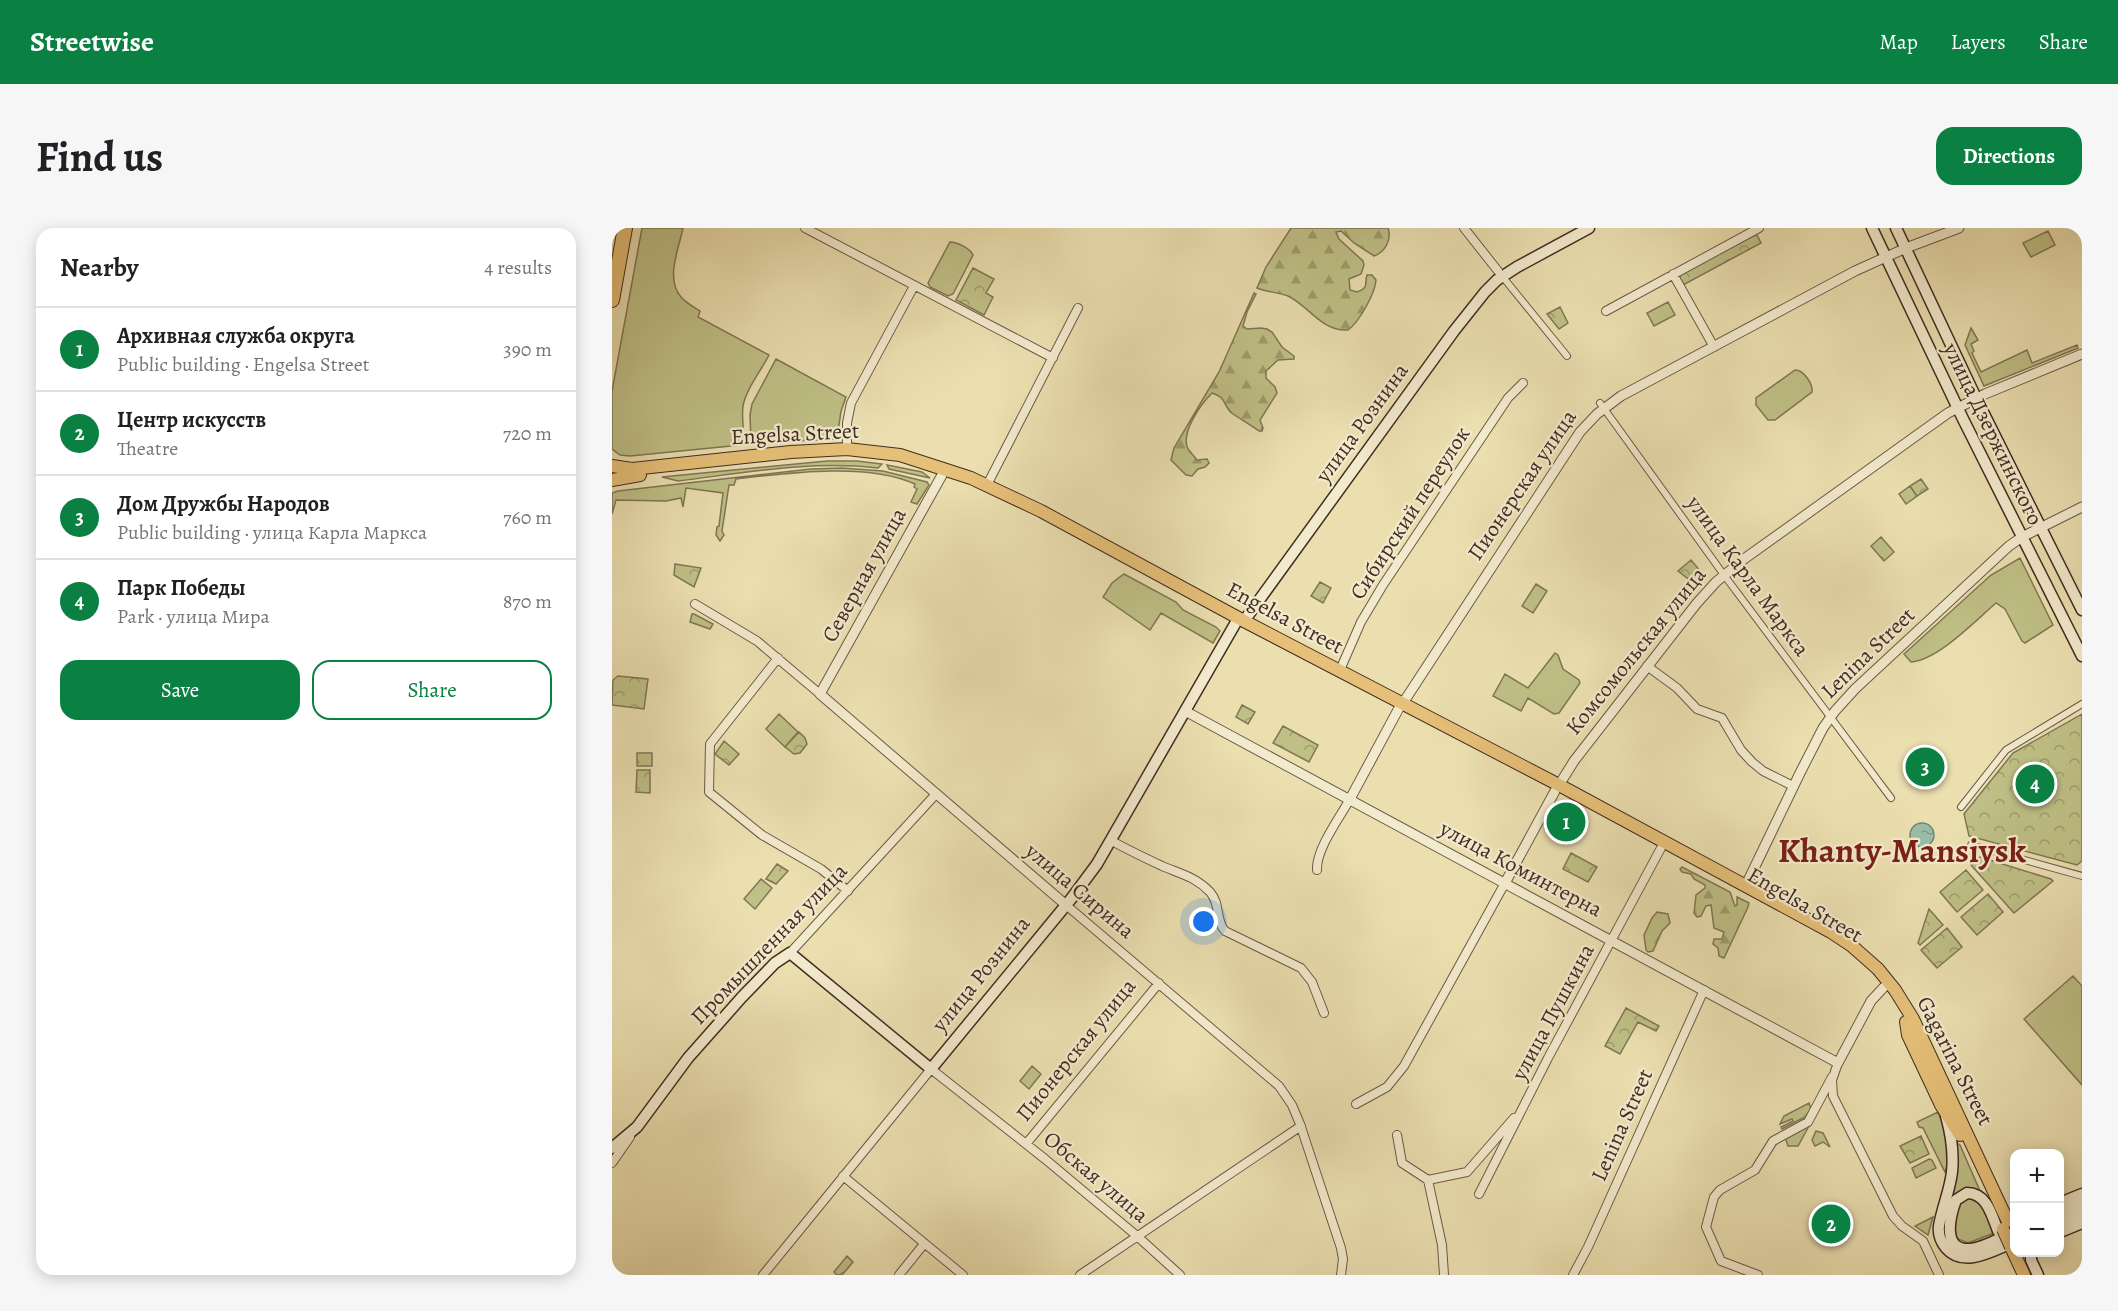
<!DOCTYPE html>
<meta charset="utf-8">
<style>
:root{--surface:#fff;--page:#f6f6f6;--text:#202124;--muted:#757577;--line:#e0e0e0;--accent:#0b8043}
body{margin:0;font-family:Alegreya,serif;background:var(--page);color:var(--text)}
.controls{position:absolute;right:18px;bottom:18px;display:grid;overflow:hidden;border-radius:12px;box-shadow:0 3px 15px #0003}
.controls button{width:54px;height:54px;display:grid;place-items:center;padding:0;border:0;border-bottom:2px solid var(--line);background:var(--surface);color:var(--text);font:30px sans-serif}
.you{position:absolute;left:592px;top:694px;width:21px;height:21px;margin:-15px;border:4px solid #fff;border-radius:50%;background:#1a73e8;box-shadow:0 0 0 9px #1a73e833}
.badge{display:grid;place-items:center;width:39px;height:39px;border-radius:50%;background:var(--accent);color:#fff;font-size:20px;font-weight:700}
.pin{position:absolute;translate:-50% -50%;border:3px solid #fff;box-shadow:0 2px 6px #0006}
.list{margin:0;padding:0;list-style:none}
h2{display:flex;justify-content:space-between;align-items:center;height:78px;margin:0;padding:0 24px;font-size:26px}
h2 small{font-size:20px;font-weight:400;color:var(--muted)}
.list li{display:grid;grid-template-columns:39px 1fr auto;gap:18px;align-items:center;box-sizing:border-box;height:84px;padding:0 24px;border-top:2px solid var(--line)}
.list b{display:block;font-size:22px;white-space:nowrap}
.list p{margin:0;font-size:20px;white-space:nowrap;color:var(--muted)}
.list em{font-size:20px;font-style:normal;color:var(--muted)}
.actions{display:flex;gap:12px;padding:18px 24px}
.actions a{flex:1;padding:14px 0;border:2px solid var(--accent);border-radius:18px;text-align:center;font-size:21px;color:var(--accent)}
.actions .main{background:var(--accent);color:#fff}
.map{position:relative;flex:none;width:1470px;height:1047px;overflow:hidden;border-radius:18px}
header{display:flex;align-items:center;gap:36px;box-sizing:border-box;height:84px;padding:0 30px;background:var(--accent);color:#fff}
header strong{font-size:28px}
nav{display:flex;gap:33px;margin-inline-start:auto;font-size:21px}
.intro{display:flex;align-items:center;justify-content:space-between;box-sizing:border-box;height:144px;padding:0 36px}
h1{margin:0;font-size:42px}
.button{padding:15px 27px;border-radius:18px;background:var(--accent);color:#fff;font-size:21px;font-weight:700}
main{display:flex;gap:36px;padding:0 36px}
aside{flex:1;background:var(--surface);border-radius:18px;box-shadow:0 3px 15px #0003}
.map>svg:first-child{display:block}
</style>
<header>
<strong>Streetwise</strong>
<nav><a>Map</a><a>Layers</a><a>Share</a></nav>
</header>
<div class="intro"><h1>Find us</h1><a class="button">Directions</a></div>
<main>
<aside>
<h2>Nearby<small>4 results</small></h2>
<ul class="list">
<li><span class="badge">1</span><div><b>Архивная служба округа</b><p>Public building · Engelsa Street</p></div><em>390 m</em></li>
<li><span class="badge">2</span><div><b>Центр искусств</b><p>Theatre</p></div><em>720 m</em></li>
<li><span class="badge">3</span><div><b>Дом Дружбы Народов</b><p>Public building · улица Карла Маркса</p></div><em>760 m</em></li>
<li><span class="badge">4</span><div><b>Парк Победы</b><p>Park · улица Мира</p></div><em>870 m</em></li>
</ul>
<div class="actions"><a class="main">Save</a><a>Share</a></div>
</aside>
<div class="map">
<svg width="1470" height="1047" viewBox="0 0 1470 1047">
<defs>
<pattern id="forest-firs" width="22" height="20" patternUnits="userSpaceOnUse" patternTransform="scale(1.5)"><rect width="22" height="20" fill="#bfc086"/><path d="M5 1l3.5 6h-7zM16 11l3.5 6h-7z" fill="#9d9c6d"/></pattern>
<pattern id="park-crowns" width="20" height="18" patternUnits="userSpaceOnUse" patternTransform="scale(1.5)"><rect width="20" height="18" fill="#bfc086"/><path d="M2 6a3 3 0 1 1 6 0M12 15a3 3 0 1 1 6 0" fill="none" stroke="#9d9c6d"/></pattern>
<pattern id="water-ripples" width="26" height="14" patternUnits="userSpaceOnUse" patternTransform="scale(1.5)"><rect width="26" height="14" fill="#99bda8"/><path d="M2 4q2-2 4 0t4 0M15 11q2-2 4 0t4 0" fill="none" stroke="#7e9a89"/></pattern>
</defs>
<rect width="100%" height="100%" fill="#ebdfb0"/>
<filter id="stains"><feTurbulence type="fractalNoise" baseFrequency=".00333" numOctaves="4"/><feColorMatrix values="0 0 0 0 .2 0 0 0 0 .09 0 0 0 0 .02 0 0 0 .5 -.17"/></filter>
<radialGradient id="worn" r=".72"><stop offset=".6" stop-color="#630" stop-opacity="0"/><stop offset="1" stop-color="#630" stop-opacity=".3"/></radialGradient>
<path fill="#bfc086" stroke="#807655" stroke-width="1.5" d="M30,0H71C67,20 53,51 69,69C74,75 82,79 88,83L86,89L157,127C149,143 134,161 131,178C129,191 134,206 129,217L18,228L8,227L0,221V163Z
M1436,3L1443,17L1419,29L1411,15Z
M338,14C345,14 358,20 361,27L341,66L336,68L318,59L316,55Z
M1056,74L1063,87L1042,98L1035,85Z
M1359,100L1366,112L1359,116L1362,123L1360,125L1369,144L1415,122L1420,135L1465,117L1466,120L1372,158L1353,117Z
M164,131L234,169L229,183L225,211L139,215L138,187L140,176Z
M1183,142C1192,142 1201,156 1200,164L1163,192H1156L1144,177V170Z
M215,233H245L270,236L266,240C199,232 132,245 66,253L50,249Z
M275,237L310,244L318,250L277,241Z
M230,240L271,243L315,254L317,257L305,276L299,274L305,261L302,259L303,256C255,234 175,245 124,251L122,257H117L110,303L112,307L108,313L104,307L105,299L107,298L111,265L74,260L71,279L69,270L54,273L4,272L0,286V265L6,263L199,241Z
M1298,258L1305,268L1294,276L1287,266Z
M1408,330L1441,397L1413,415L1410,413L1393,381L1384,375C1363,393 1326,432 1299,434L1292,426L1379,347Z
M512,346L564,374L571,382L604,399L608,403L601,415L549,385L538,402L491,369L500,355Z
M924,356L935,363L921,385L910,378Z
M943,425L946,427L951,441L967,452L968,455L947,485L942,486L916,470L909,483L881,468L893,446L916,460Z
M167,486L186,504L173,519L154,501Z
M149,651L160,660L143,681L132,671Z
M1461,748L1470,758V857L1412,791Z
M420,838L429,846L417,861L408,853Z
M1197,875L1199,881L1193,889L1170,901L1169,899L1181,893L1180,891L1168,896L1172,888Z
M1326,884C1334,902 1340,925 1333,944L1311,900L1307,899L1305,894Z
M1197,898L1186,918H1176L1173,909Z
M1204,903L1211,905L1218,919L1211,914L1203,918L1200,912Z
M1345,915L1348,917L1368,963L1339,971Z
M1317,931L1320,932L1324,940L1304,950L1300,940Z
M1356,969L1370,975L1382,1005L1356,1015L1346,1011L1342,1004L1347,976Z
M1321,989L1316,1007L1303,998Z"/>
<path fill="url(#forest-firs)" stroke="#807655" stroke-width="1.5" d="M679,0H776C780,12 773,24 762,28L742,15L729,3L724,4L727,11L751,33L752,37L749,46L737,51L738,62L745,64C758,59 752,55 755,47H760L764,52C763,66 747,94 736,102C710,104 697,78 676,68C666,64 653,64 645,60L654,39Z
M642,65L644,66L635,84L631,98L635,101L649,100L655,101L660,104L670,119L682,128V131L666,132L654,143V150L663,159L665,165L648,192L651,200L650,203H647C639,197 630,192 621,186C611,179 615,169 600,165C589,176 568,205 576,221C578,224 583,229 585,232L595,231L597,235L593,239L586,241L580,248L574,247L559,232L562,220L607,144Z
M1070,639L1118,664L1123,678L1125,677V669L1137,675L1136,679L1112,730L1107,728L1106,720L1101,716L1102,711H1110L1112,704L1102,700L1099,677L1094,678L1089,688L1085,689L1082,685L1084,667L1093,660V657L1082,651L1079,646L1070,644L1068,641Z
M1045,684L1056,686L1058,695L1050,703L1041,723L1036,724L1034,722L1032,707L1040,690Z"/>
<path fill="url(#park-crowns)" stroke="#807655" stroke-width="1.5" d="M1144,5L1149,15L1071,57L1066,47Z
M361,40L382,51L374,65L381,69L372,87L344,72Z
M948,79L956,95L947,101L935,86Z
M1309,251L1316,261L1305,268L1298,258Z
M1269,309L1282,324L1272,333L1259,318Z
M1079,332L1089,344L1079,353L1066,343Z
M63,336L89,340L82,359L62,347Z
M708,354L719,360L711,375L699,368Z
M80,386H82L101,396L98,401L78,394Z
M6,448L36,451L32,481L0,477L1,452Z
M630,477L643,484L636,496L624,489Z
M1470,486V633L1465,637L1357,608L1352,586L1401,525Z
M671,498L706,517L697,534L661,515Z
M187,504L193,510L195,516L188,525L182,526L173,519Z
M112,513L127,526L117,537L103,526Z
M25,525H40V538H25Z
M25,542H38V565L24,564Z
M959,625L985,639L976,654L951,641Z
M1368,629L1439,651L1441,653L1402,685L1359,637Z
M165,636L176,643L164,656L154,651Z
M1354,642L1371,662L1345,684L1328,664Z
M1376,666L1391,684L1365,707L1349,689Z
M1317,681L1331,697L1308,717L1306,715Z
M1335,700L1350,719L1325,740L1309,722Z
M1014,780L1047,798L1044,803L1026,794L1008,826L993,818Z
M1309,908L1317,926L1298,935L1288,918Z
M235,1028L241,1034L230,1047H225L222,1044Z"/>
<path fill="url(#water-ripples)" stroke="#768373" stroke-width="1.5" d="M1298 607a12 12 0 1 1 24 0a12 12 0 1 1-24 0Z"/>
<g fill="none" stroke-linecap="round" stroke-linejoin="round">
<g stroke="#6c5947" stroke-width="8">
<path id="pedestrian" d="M890,48L955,128
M988,175L1112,347L1279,570
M1349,579L1394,522L1470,476
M1359,617L1470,648"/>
</g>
<g stroke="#6c5947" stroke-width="10">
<path id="minor" d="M193,0L441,130
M852,0L886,43
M1061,46L1102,119
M994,83L1147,0
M235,221V195L239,175L302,58
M375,257L466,80
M83,376L145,413L208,466
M166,430L98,516L97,564L150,607L209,641L236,663
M1035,438L1065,460L1085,481L1110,490L1129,522L1140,534L1151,543L1181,558
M728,442L749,394L771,357L896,170L911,155
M500,613C516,622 533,630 550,638C569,646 584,649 598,664C609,676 603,692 613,703L689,740L700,754L712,785
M705,642C704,621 728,589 738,571
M454,677L667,858L680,877L688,896L729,1020L731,1031L729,1047
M178,725L324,566
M1226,835L1220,852L1221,868L1281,988L1290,998L1311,1013L1327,1047
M744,876L775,859L792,838L893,655
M785,907L790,935L816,952L830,1017L832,1047
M414,916L547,755
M0,935L18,909
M231,948L351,1047
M816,952L855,944L902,890
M867,966L936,830L1049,620
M151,1047L319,841L433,931L525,1008L568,1047
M287,1047L312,1016
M468,1047L689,898
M961,1047L976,1019L1092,762
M1146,1047L1109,1033L1094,999L1102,969L1108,962L1143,942L1161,913L1196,894L1220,849"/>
</g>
<g stroke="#6c5947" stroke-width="11">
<path id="tertiary" d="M330,247L208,466L454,677
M791,475L968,204L985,186L1009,168L1243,43L1294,20L1347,0
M573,483L1226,835L1259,773L1272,759
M947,557L962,533L1085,375L1104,354L1132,331L1336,185L1373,166L1470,126
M738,571L787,480
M893,655L943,563
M1134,657L1188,545L1211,500L1223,483L1243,461L1397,318L1410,309L1470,279"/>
</g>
<g stroke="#422c24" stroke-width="13">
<path id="secondary" d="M1260,0L1351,191L1470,428
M1284,0L1364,170L1470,382
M632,393L842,103L873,64L885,52L905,39L977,0
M1334,888C1339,906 1342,925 1340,944C1338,962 1330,980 1327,998C1326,1006 1329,1014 1334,1020C1352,1041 1382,1022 1402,1014
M0,920L25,899L76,830L130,769L163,735L178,725L319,841L459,671L485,636L623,396
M1448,975L1470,966
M1448,985L1470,976
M1448,995L1470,986
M1386,1003C1380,988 1375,965 1355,965L1344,972C1338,988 1329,1023 1358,1021C1372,1020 1389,1009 1402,1004
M1448,1004L1470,995
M1419,1024V1032L1426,1047"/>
</g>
<g stroke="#422c24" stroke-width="14">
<path id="primary" d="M0,238L20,241L179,224L235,221L288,227L359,250L429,283L632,393L947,557L1219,704L1240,718L1266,741L1283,762L1301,791L1398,998
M0,252L28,247
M1294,794L1296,807L1329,877L1348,907
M1399,1019L1412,1047"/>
</g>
<g stroke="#422c24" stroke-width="16">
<path id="trunk" d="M0,72L13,0"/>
</g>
<use href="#pedestrian" stroke="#f2eacc" stroke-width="6"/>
<use href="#minor" stroke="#f2eacc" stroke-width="8"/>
<use href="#tertiary" stroke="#f2eacc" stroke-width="9"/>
<use href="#secondary" stroke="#f2eacc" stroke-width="10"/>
<use href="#primary" stroke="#e6c078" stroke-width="12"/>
<use href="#trunk" stroke="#e6c078" stroke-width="14"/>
<g stroke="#422c24" stroke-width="14" stroke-linecap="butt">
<path id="primary-bridge" d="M1391,1001L1399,1019"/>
</g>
<use href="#primary-bridge" stroke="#e6c078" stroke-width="12"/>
</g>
<g text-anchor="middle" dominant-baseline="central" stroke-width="4.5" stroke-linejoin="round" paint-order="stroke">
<g font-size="22" fill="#422c24" stroke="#f2eacc">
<text transform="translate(750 195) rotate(-54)">улица Рознина</text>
<text transform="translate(183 206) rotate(-3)">Engelsa Street</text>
<text transform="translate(1381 206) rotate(64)">улица Дзержинского</text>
<text transform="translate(910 257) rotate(-56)">Пионерская улица</text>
<text transform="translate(798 285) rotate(-57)">Сибирский переулок</text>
<text transform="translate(252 347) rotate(-61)">Северная улица</text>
<text transform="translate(1136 348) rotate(54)">улица Карла Маркса</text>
<text transform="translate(673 390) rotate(28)">Engelsa Street</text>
<text transform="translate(1024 423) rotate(-51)">Комсомольская улица</text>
<text transform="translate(1256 425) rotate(-44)">Lenina Street</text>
<text transform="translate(909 641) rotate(28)">улица Коминтерна</text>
<text transform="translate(468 663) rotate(40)">улица Сирина</text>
<text transform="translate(1193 677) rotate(30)">Engelsa Street</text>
<text transform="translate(157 716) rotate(-46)">Промышленная улица</text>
<text transform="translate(369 746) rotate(-51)">улица Рознина</text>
<text transform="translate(941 784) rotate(-62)">улица Пушкина</text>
<text transform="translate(464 822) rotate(-51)">Пионерская улица</text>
<text transform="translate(1343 833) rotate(63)">Gagarina Street</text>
<text transform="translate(1010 897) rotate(-66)">Lenina Street</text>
<text transform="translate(484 949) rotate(40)">Обская улица</text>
</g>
<g font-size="34" font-weight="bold" fill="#7a1f14" stroke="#f2eacc">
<text x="1290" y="622">Khanty-Mansiysk</text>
</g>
</g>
<rect width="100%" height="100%" filter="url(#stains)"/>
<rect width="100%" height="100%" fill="url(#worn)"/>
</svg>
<div class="controls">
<button>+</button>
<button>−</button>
</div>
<div class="you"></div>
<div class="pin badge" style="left:954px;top:594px">1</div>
<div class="pin badge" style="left:1219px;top:996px">2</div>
<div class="pin badge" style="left:1313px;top:539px">3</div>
<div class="pin badge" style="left:1423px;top:556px">4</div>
</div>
</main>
